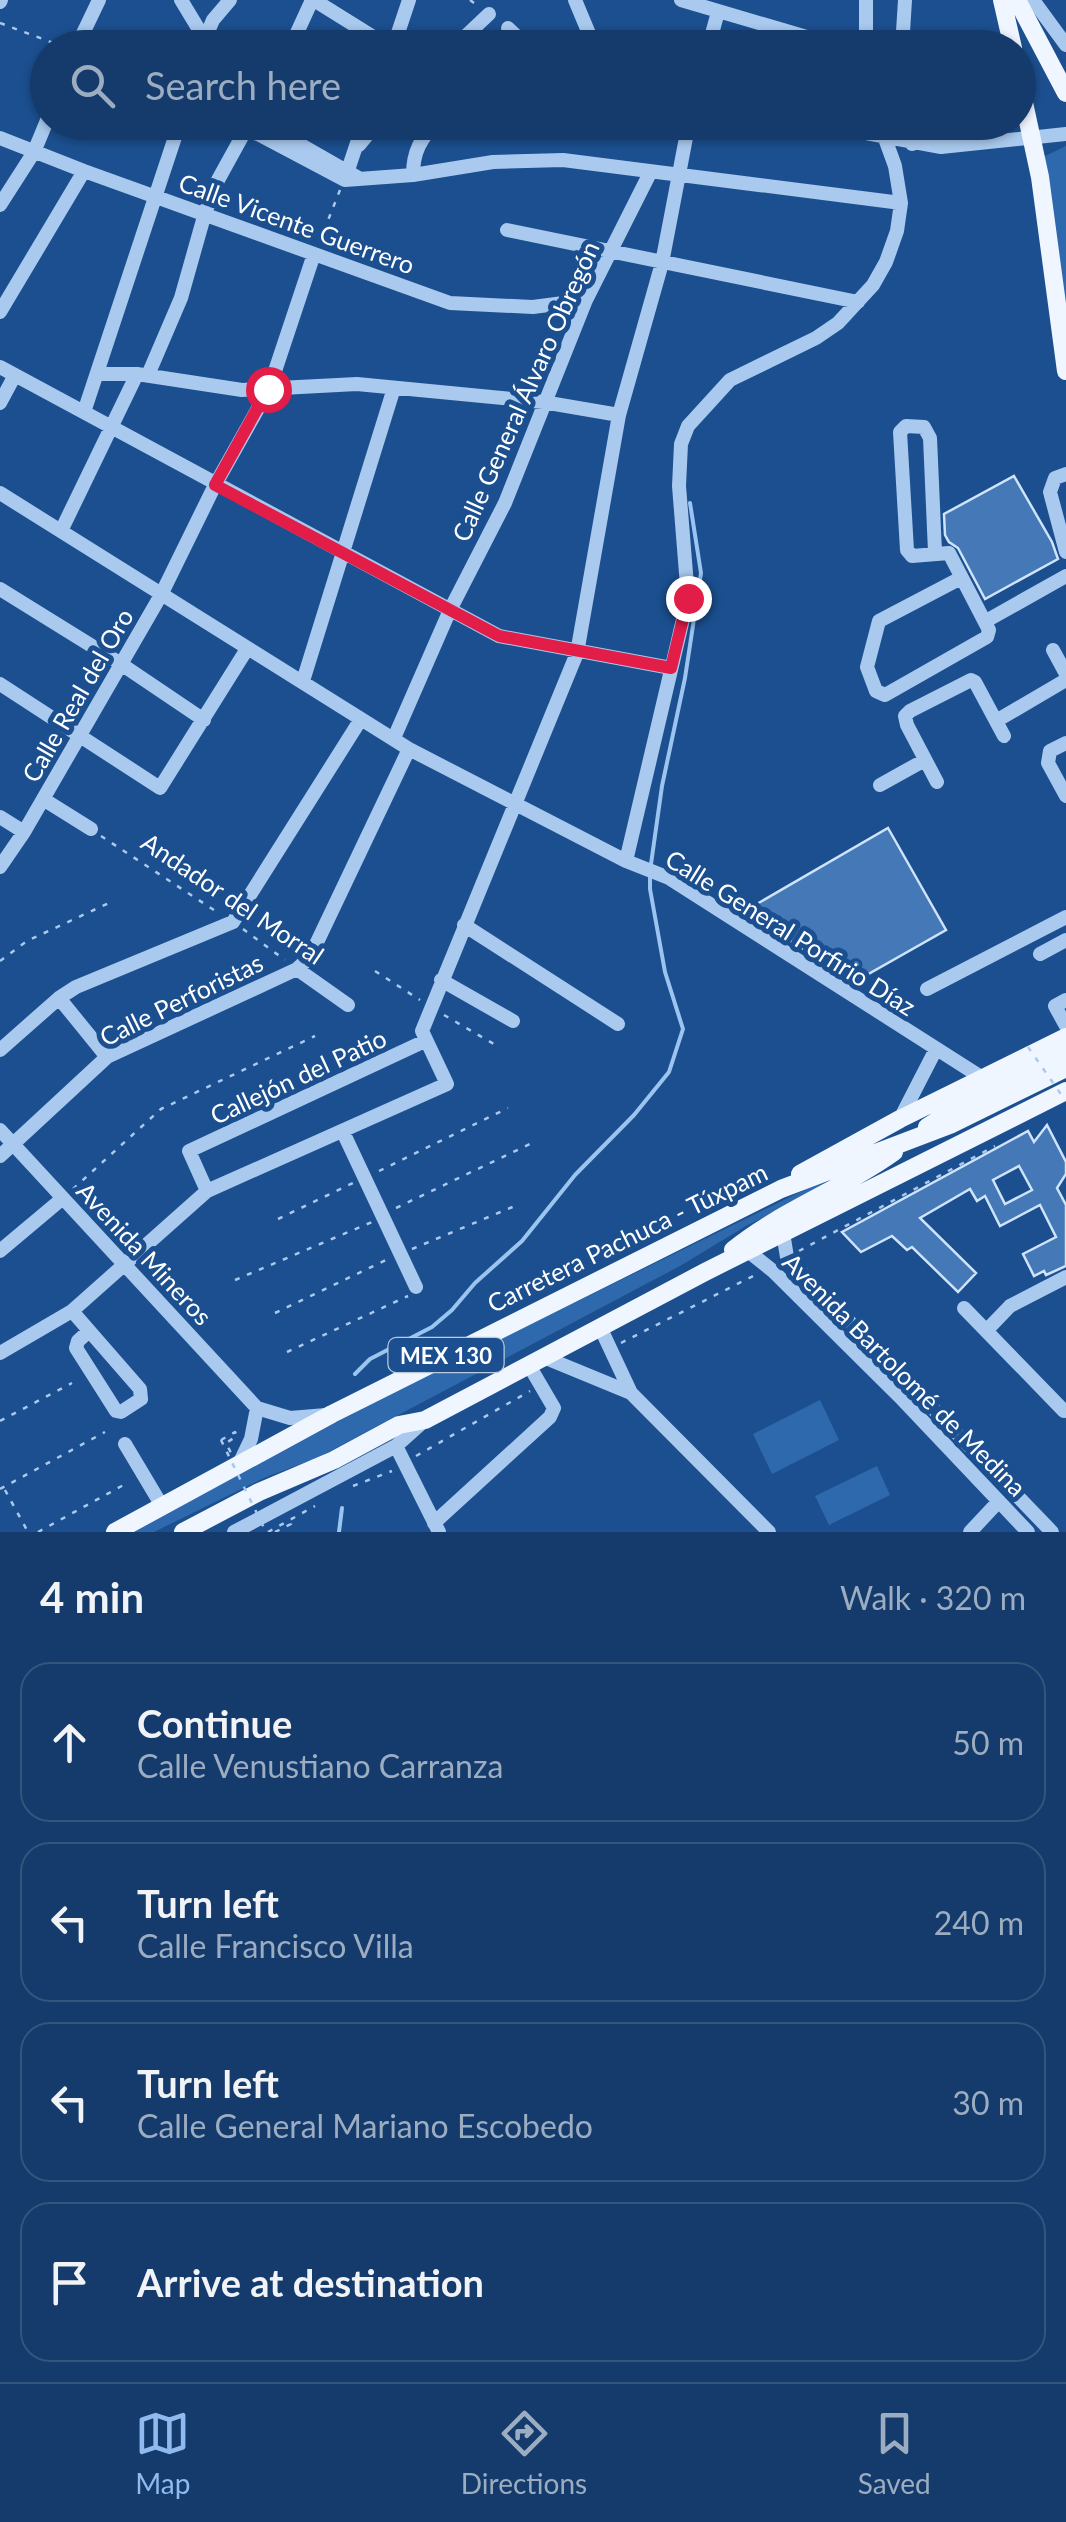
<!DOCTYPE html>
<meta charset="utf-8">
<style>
:root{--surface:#143b6b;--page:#214673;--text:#f1f3f6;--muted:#9dadc1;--line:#33557e;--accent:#90b9f0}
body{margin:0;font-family:Lato,sans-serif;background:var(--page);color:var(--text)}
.stop{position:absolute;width:30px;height:30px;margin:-22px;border:8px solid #e11d48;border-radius:50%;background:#fff}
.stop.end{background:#e11d48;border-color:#fff;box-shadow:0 2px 10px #0008}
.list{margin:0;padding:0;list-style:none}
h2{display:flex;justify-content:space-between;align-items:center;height:130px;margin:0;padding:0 40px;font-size:42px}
h2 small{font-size:32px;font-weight:400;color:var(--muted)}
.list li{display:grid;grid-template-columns:65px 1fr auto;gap:30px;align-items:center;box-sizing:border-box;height:160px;margin:0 20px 20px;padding:0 20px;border:2px solid var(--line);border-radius:30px}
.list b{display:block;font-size:38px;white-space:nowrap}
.list p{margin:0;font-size:32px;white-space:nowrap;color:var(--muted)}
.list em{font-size:32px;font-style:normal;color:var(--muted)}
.icon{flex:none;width:55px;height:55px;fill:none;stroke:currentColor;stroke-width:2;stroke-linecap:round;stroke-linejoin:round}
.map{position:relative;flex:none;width:1066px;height:1532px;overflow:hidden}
.search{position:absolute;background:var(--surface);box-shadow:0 2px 8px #0004;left:30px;right:30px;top:30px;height:110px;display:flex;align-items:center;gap:25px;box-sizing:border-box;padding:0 35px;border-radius:55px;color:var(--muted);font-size:38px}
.sheet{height:850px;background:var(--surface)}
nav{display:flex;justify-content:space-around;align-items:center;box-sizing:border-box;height:140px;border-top:2px solid var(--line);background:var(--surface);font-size:28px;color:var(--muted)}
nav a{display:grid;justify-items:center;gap:5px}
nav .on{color:var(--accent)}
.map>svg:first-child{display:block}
</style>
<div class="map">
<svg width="1066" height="1532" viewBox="0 0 1066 1532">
<rect width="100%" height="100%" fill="#1b4f8f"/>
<path fill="#2e69ad" d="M1066,146V326L1043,157Z
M843,1171L846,1176L746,1226L680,1266L317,1458L266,1477L154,1532H130L403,1387Z
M820,1400L839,1440L772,1474L753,1434Z
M877,1466L890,1495L829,1525L815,1496Z"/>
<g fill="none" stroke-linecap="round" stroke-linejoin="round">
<path stroke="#9cc4f0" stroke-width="4" d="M651,864L662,786L685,678L701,573L690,503
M355,1374L370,1359L432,1327L452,1310L475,1283L522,1241L575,1175L634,1115L669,1072L683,1029L665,972L650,889V873
M339,1532L342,1508"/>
</g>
<path fill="#4478b7" stroke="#cfe3fa" stroke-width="2.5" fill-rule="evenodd" d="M1014,476L1052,542L1058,559L985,599L958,548L949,542L945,535L944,514Z
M888,828L946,930L856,981L743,912Z
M1047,1125L1066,1162V1174L1057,1188L1066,1205V1266L1046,1275L1044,1271L1034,1276L1023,1254L1056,1237L1040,1205L1000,1226L985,1196L977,1201L970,1189L920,1218L976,1273L958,1292L912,1247L907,1250L892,1236L861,1252L842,1232L1028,1131L1034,1142ZM1019,1166L1032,1190L1005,1204L993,1180Z"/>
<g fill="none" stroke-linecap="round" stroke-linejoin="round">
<path stroke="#a9c9ee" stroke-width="2.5" stroke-dasharray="5 8" stroke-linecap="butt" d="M470,0L478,6
M0,23L64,47
M319,243L340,190
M101,836L220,914
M243,929L285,960
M0,961L27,941L111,902
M375,971L420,1000
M444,1015L499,1047
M379,1171L508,1108
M73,1189L161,1109L315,1036
M396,1208L530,1144
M278,1219L353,1183
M412,1249L515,1206
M799,1251L995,1146
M235,1280L372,1222
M275,1313L386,1260
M621,1343L757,1274
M287,1352L408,1296
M0,1421L72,1383
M221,1440L235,1432L237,1436L226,1443L231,1453
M416,1456L530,1391
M353,1486L392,1471
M0,1489L105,1432
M5,1490L28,1532
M38,1532L129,1482
M268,1532L315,1506
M275,1532L291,1524L289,1521"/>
<path stroke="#a9c9ee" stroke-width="14" d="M181,0L204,38
M314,0L391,48
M575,0L595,48
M681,0L844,48
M1033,0L1066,45
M0,2L1,0
M508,28L529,48
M76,48L99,0
M201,48L213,20L230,0
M290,48L312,0
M393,48L409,0
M453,48L489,14
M567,48L589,36
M708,48L718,12
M866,48V0
M902,48L905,0
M228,122L260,135L345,180L413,175L493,162L563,160L901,203
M261,122L357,177
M807,122L941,147L1066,134
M911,122L912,144
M0,138L84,171L450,303L533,307L586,300
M359,145L378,122
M413,175C413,151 421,139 436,122
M345,179L364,122
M0,205L34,152L48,118
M507,230L858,302
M0,312L84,171
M0,367L499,636L671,668
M97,374H137L242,390L357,384L543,402L619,415
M148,375L181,298L205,213L218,180L250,122
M0,403L15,375
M84,412L180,122
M1066,474L1055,478L1050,492L1066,552
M0,493L409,749L626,861L669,878L984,1079
M61,531L137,374
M935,552L930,438L924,427L906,426L900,432L907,550L912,556L949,553L989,630L987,637L885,695L876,691L867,667L879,621L961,578
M0,589L121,664L204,720
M986,621L1066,576
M1053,650L1066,674
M303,681L394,388
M0,684L160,788L247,649
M996,721L1066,680
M394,738L450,610L505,503L586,300L650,173
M1066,743L1050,751L1048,763L1066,796
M937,782L907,725L905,716L910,711L971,680L975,682L1004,736
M880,785L925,760
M43,799L91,829
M0,817L24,832
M626,861L688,598L679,486L681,444L688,426L730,380L816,338L838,323L873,285L886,262L897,231L901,203L895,166L879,122
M0,867L24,832L161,595L215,485L269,389L314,254
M464,925L618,1024
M1040,954L1066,940
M297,969L348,1005
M441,980L513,1021
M927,989L1066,917
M59,998L107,1057
M1066,1000L1055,1006L1066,1026
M0,1050L59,998L76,987L233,922L361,719
M900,1119L936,1049
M0,1130L257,1408L290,1418L326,1415
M343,1132L416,1287
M0,1156L107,1057L297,969L310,957L409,749
M207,1191L189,1151L425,1041
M783,1233L787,1257L1052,1532
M0,1251L63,1198
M748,1251L773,1271L900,1397L1028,1532
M964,1308L1064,1411
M72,1311L140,1389L141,1399L121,1412L116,1411L76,1348L78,1341L89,1331
M601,1329L631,1393L769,1532
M986,1331L1010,1306L1066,1277
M0,1353L72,1311L207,1191L447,1084L422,1031L577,653L619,415L662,263L689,122
M546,1358L631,1393
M125,1444L162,1506
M396,1446L439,1532
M239,1464L251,1439L257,1408
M434,1523L550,1417L554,1408L530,1367
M234,1532L396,1446L425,1420
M970,1532L999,1501"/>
<path stroke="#f0f6ff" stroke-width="18" d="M1002,0L1013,48
M1017,0L1066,93
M1018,75L1040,177L1066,371
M927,1127L975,1096L1066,1050
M800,1174L900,1119L1066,1037
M733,1250C782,1210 843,1189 894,1152
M115,1532L332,1414L781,1189L952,1124L1066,1068
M183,1532L259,1492L334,1460L399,1425L425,1420L705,1272L1066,1091"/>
<path stroke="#a9c9ee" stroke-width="2.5" stroke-dasharray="5 8" stroke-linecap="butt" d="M1028,1047L1065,1100
M221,1440L266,1532"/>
</g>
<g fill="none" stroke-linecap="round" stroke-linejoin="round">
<path stroke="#e11d48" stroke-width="12" d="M268,389L215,485L499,636L671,668L688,598"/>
</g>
<g text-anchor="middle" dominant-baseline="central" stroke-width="10" stroke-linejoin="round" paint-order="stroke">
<rect fill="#1b4f8f" stroke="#bbcadd" stroke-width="2.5" x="388.5" y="1338" width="115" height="34" rx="8"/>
<g font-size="22" font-weight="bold" fill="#fff">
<text x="446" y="1355">MEX 130</text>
</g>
<g font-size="25" fill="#fff" stroke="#1b4f8f">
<text transform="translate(297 223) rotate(20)">Calle Vicente Guerrero</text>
<text transform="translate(525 391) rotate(-66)">Calle General Álvaro Obregón</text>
<text transform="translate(77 695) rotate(-60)">Calle Real del Oro</text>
<text transform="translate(233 898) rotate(34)">Andador del Morral</text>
<text transform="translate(791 932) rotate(32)">Calle General Porfirio Díaz</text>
<text transform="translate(181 999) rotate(-26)">Calle Perforistas</text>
<text transform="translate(298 1076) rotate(-25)">Callejón del Patio</text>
<text transform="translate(627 1237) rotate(-26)">Carretera Pachuca - Túxpam</text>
<text transform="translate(145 1253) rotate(47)">Avenida Mineros</text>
<text transform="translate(905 1374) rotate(45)">Avenida Bartolomé de Medina</text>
</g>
</g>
</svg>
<div class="stop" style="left:268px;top:389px"></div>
<div class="stop end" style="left:688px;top:598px"></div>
<div class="search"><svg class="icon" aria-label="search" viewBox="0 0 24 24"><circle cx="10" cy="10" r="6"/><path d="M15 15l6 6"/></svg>Search here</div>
</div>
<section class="sheet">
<h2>4 min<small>Walk · 320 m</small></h2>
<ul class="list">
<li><svg class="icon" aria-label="ahead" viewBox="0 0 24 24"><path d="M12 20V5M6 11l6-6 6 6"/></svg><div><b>Continue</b><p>Calle Venustiano Carranza</p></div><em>50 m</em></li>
<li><svg class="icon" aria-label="left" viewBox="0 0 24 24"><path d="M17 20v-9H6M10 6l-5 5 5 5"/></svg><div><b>Turn left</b><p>Calle Francisco Villa</p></div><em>240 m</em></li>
<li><svg class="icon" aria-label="left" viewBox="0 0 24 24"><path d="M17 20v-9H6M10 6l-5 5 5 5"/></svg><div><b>Turn left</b><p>Calle General Mariano Escobedo</p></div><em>30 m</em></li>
<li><svg class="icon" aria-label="arrive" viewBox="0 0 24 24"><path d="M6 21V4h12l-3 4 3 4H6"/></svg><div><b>Arrive at destination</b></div></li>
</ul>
</section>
<nav>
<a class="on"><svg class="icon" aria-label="map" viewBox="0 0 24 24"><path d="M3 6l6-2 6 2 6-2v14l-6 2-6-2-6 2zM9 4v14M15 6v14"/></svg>Map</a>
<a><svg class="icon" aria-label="directions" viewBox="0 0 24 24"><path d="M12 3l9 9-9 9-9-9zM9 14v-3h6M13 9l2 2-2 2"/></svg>Directions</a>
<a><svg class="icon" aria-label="saved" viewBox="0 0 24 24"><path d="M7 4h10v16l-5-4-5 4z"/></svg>Saved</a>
</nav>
